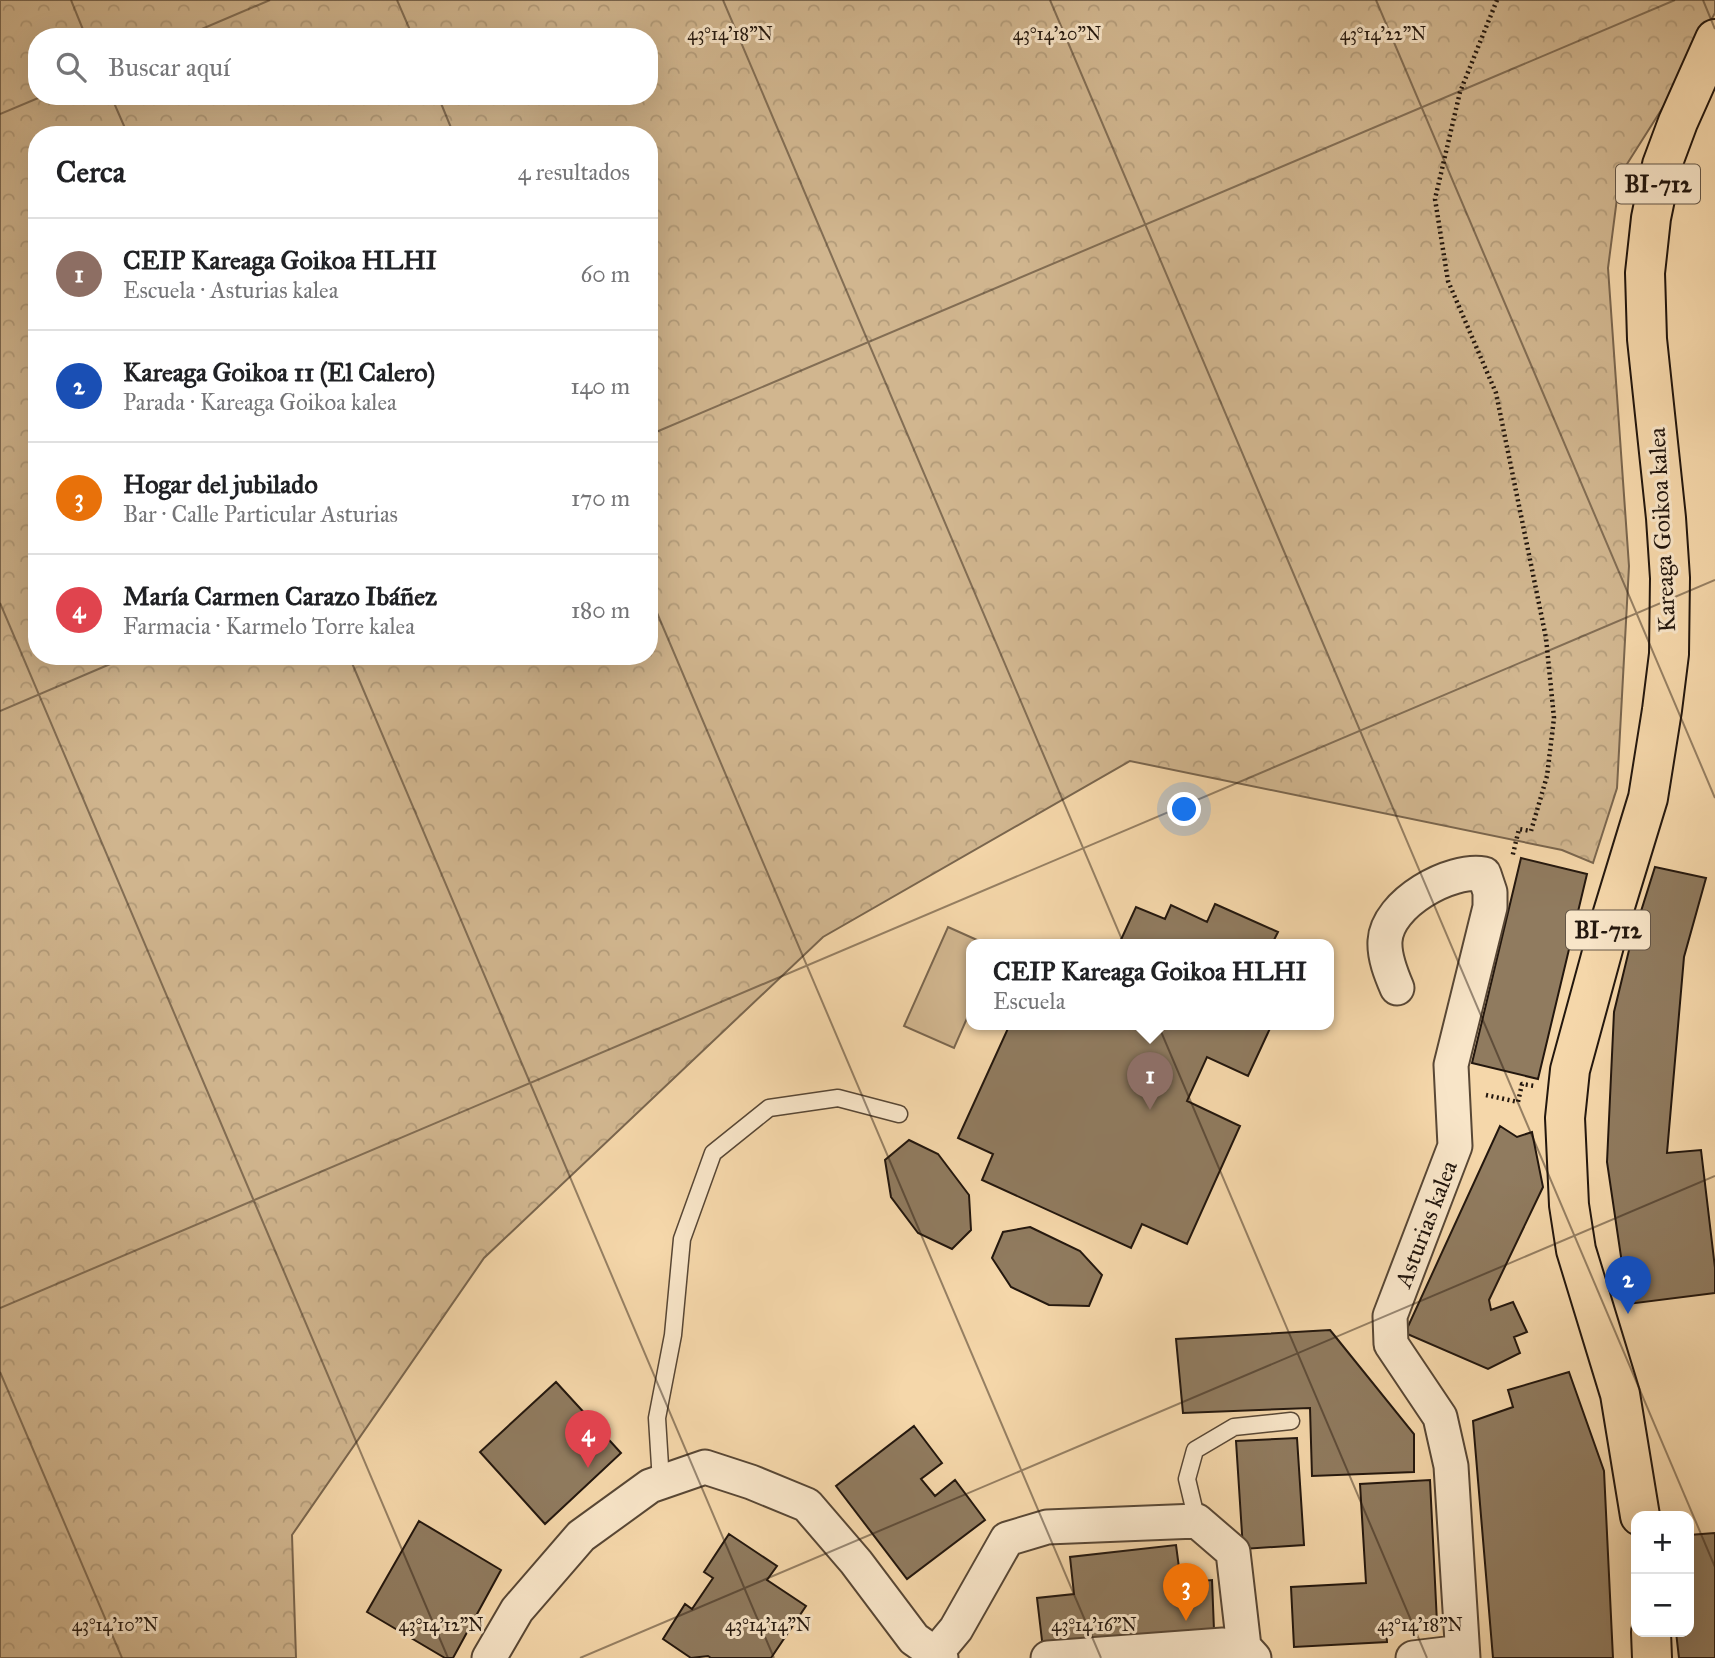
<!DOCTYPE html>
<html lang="es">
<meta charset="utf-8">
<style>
:root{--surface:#fff;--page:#f2f2f2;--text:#202124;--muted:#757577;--line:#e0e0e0;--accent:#8f2418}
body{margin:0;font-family:"IM FELL Great Primer",serif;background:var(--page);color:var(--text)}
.controls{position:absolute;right:21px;bottom:21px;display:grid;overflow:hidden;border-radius:14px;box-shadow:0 7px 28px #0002}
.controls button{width:63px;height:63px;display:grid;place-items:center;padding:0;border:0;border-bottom:2px solid var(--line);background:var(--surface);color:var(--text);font:35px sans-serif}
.you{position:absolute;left:1185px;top:810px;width:24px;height:24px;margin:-18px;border:5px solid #fff;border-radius:50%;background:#1a73e8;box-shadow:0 0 0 10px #1a73e833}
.badge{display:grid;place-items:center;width:46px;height:46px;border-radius:50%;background:var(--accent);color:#fff;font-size:23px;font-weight:700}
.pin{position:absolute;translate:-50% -58px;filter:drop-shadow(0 2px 4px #0008)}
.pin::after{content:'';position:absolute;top:37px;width:24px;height:21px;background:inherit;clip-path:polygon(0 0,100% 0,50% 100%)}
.popup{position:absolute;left:966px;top:939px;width:368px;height:91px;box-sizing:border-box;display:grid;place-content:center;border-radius:14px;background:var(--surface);filter:drop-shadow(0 2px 5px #0005);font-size:23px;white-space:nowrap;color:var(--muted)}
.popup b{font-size:26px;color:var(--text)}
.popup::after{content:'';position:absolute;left:50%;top:100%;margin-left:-14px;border:14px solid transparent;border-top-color:var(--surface)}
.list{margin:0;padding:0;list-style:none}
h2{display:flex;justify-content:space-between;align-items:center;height:91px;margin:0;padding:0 28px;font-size:30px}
h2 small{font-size:23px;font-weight:400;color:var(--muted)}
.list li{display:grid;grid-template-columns:46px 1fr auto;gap:21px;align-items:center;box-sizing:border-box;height:112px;padding:0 28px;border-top:2px solid var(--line)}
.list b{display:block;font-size:26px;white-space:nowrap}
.list p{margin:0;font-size:23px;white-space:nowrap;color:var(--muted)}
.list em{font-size:23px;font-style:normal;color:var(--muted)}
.icon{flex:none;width:38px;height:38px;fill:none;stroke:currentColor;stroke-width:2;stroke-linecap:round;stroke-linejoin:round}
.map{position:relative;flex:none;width:1715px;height:1658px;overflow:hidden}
.search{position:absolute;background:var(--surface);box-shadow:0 7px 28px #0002;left:28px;top:28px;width:630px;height:77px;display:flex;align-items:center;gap:18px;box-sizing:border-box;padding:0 24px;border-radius:28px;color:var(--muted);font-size:26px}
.panel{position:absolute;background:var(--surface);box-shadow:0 7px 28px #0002;left:28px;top:126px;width:630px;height:539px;border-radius:28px}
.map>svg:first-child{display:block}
</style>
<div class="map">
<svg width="1715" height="1658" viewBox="0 0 1715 1658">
<defs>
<pattern id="forest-crowns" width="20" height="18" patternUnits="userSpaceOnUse" patternTransform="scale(1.75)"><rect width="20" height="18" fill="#d1b68f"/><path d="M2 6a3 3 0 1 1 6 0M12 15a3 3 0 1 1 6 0" fill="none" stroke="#b39c7a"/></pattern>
</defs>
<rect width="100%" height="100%" fill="#f5d7aa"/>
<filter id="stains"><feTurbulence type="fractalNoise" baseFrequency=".00286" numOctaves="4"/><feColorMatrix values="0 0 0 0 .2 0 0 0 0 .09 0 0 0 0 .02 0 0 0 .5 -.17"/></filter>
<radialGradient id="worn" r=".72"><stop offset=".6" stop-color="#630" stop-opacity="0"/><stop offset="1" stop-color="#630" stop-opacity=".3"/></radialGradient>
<path fill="url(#forest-crowns)" stroke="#7a664e" stroke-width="2" fill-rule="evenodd" d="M0,0H1715V13L1665,104L1620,175L1608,268L1629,566L1617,788L1593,863L1562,850L1130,761L823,937L484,1258L292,1535L296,1658H0ZM37,37H649V96H37ZM37,135H649V656H37Z"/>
<path fill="#d1b68f" stroke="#7a664e" stroke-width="2" d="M948,927L986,944H972L971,1009L954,1048L904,1026Z"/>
<path fill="#907b5f" stroke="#23170e" stroke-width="2" d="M1521,858L1587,874L1538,1079L1472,1063Z
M1655,867L1706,878L1684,957L1667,1153L1701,1150L1715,1268V1293L1628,1304L1607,1162L1614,1012L1630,946Z
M1215,904L1278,932L1272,944H1119L1136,907L1165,919L1171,905L1207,922Z
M1010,1024H1272L1248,1076L1207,1057L1187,1101L1240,1126L1187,1244L1142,1224L1131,1248L982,1180L993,1154L958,1138Z
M1500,1126L1517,1137L1532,1132L1543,1187L1489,1300L1491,1310L1513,1302L1527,1332L1514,1337L1520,1353L1488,1369L1405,1333Z
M909,1140L938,1154L969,1195L971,1230L952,1249L918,1233L891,1197L885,1160Z
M1030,1227L1080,1251L1102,1275L1089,1306L1049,1305L1011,1287L992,1258L1003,1232Z
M1330,1330L1414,1434V1472L1312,1476L1310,1408L1183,1413L1176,1339Z
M1569,1372L1604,1471L1613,1658H1493L1473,1421L1513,1407L1508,1390Z
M556,1382L621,1453L545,1524L480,1452Z
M914,1426L942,1463L921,1479L935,1496L955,1480L985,1520L907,1579L836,1486Z
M1297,1438L1304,1545L1243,1549L1236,1441Z
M1430,1480L1437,1623L1386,1625L1387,1642L1294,1647L1291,1587L1366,1583L1360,1484Z
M419,1521L501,1570L453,1658H445L367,1612Z
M1715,1533V1658H1679L1676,1632H1689V1535Z
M729,1534L777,1566L767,1580L806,1606L771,1658H711L708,1656L691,1658L663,1639L685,1604L692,1609L713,1578L704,1572Z
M1176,1545L1181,1583L1212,1580L1214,1630L1043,1649L1037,1598L1074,1594L1070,1557Z"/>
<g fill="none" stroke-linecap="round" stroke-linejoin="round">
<g stroke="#584735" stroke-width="19">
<path id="lane" d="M661,1482L657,1418L673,1335L682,1239L713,1153L769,1108L838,1098L899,1114
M1197,1521L1187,1479L1195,1450L1234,1427L1291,1421"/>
</g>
<g stroke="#584735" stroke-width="37">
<path id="street" d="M1397,988C1391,974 1384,957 1385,941C1387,903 1451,868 1484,874L1490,892V907L1451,1065L1455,1146L1390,1316L1391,1344L1440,1417L1451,1466L1463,1658
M936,1653L956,1629L1007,1539L1047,1527L1197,1521L1233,1552L1244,1647L1254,1658
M489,1658L517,1610L581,1536L650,1486L705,1467L751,1482L807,1505L856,1562L914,1639L941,1658
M1048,1658L1223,1645
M1413,1658L1462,1652"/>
</g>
<g stroke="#23170e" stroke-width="42">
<path id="primary" d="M1640,1516L1620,1394L1576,1250L1569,1205L1565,1118L1570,1070L1612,916L1648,798L1662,710L1669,654L1670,578L1666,518L1647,339L1645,273L1651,218L1662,165L1678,122L1715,39
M1651,1632L1652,1658"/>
</g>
<path stroke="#23170e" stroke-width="4.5" stroke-dasharray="2 3.5" stroke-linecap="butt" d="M1497,0L1460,92L1435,199L1448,281L1496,393L1546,638L1554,718L1547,776L1531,831L1519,829L1512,858
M1486,1095L1518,1102L1522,1084L1535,1086"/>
<use href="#lane" stroke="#f8e5c8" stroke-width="16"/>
<use href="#street" stroke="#f8e5c8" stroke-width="33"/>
<use href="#primary" stroke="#f5d7aa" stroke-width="38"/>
</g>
<path fill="none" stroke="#23170e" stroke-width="2" stroke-opacity="0.45" d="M71,0L86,37M397,0L413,37M723,0L1427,1658M1050,0L1715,1567M1376,0L1715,798M1703,0L1715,29M183,37L270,0M111,96L128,135M438,96L454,135M0,114L43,96M649,435L1675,0M649,594L1101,1658M0,603L448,1658M349,656L774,1658M0,711L129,656M0,1308L1715,580M0,1372L122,1658M580,1658L1715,1176"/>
<g text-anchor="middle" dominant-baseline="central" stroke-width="6" stroke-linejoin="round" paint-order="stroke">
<g fill="#f8e5c8" stroke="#635546" stroke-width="2">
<rect x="1616" y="164.5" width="84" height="39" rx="5"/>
<rect x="1566" y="910.5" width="84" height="39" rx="5"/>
</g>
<g font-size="23" font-weight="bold" fill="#23170e">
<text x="1658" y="184">BI-712</text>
<text x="1608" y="930">BI-712</text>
</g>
<g font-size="24" fill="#23170e" stroke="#f8e5c8">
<text transform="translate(1662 530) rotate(-93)">Kareaga Goikoa kalea</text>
<text transform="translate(1426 1224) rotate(-69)">Asturias kalea</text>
</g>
</g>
<g font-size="18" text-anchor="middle" fill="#23170e" stroke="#f8e5c8" stroke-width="6" stroke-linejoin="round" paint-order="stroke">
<text x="730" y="40">43°14'18"N</text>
<text x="1057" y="40">43°14'20"N</text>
<text x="1383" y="40">43°14'22"N</text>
<text x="115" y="1631">43°14'10"N</text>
<text x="441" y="1631">43°14'12"N</text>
<text x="768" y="1631">43°14'14"N</text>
<text x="1094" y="1631">43°14'16"N</text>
<text x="1420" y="1631">43°14'18"N</text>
</g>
<rect width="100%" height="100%" filter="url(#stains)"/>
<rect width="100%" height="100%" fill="url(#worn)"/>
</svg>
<div class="controls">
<button>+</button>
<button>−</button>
</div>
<div class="you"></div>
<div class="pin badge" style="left:1150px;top:1110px;background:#8d6e63">1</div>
<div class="popup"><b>CEIP Kareaga Goikoa HLHI</b>Escuela</div>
<div class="pin badge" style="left:1628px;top:1314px;background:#1a4fb4">2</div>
<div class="pin badge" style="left:1186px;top:1621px;background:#e8710a">3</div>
<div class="pin badge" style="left:588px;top:1468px;background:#e0444e">4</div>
<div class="search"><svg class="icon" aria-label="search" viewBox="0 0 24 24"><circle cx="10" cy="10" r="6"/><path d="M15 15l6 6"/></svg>Buscar aquí</div>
<section class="panel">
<h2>Cerca<small>4 resultados</small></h2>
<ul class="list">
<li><span class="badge" style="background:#8d6e63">1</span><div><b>CEIP Kareaga Goikoa HLHI</b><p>Escuela · Asturias kalea</p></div><em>60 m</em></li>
<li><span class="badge" style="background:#1a4fb4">2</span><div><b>Kareaga Goikoa 11 (El Calero)</b><p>Parada · Kareaga Goikoa kalea</p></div><em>140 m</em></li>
<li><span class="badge" style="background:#e8710a">3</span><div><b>Hogar del jubilado</b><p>Bar · Calle Particular Asturias</p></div><em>170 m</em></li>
<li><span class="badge" style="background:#e0444e">4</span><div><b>María Carmen Carazo Ibáñez</b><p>Farmacia · Karmelo Torre kalea</p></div><em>180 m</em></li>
</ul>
</section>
</div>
